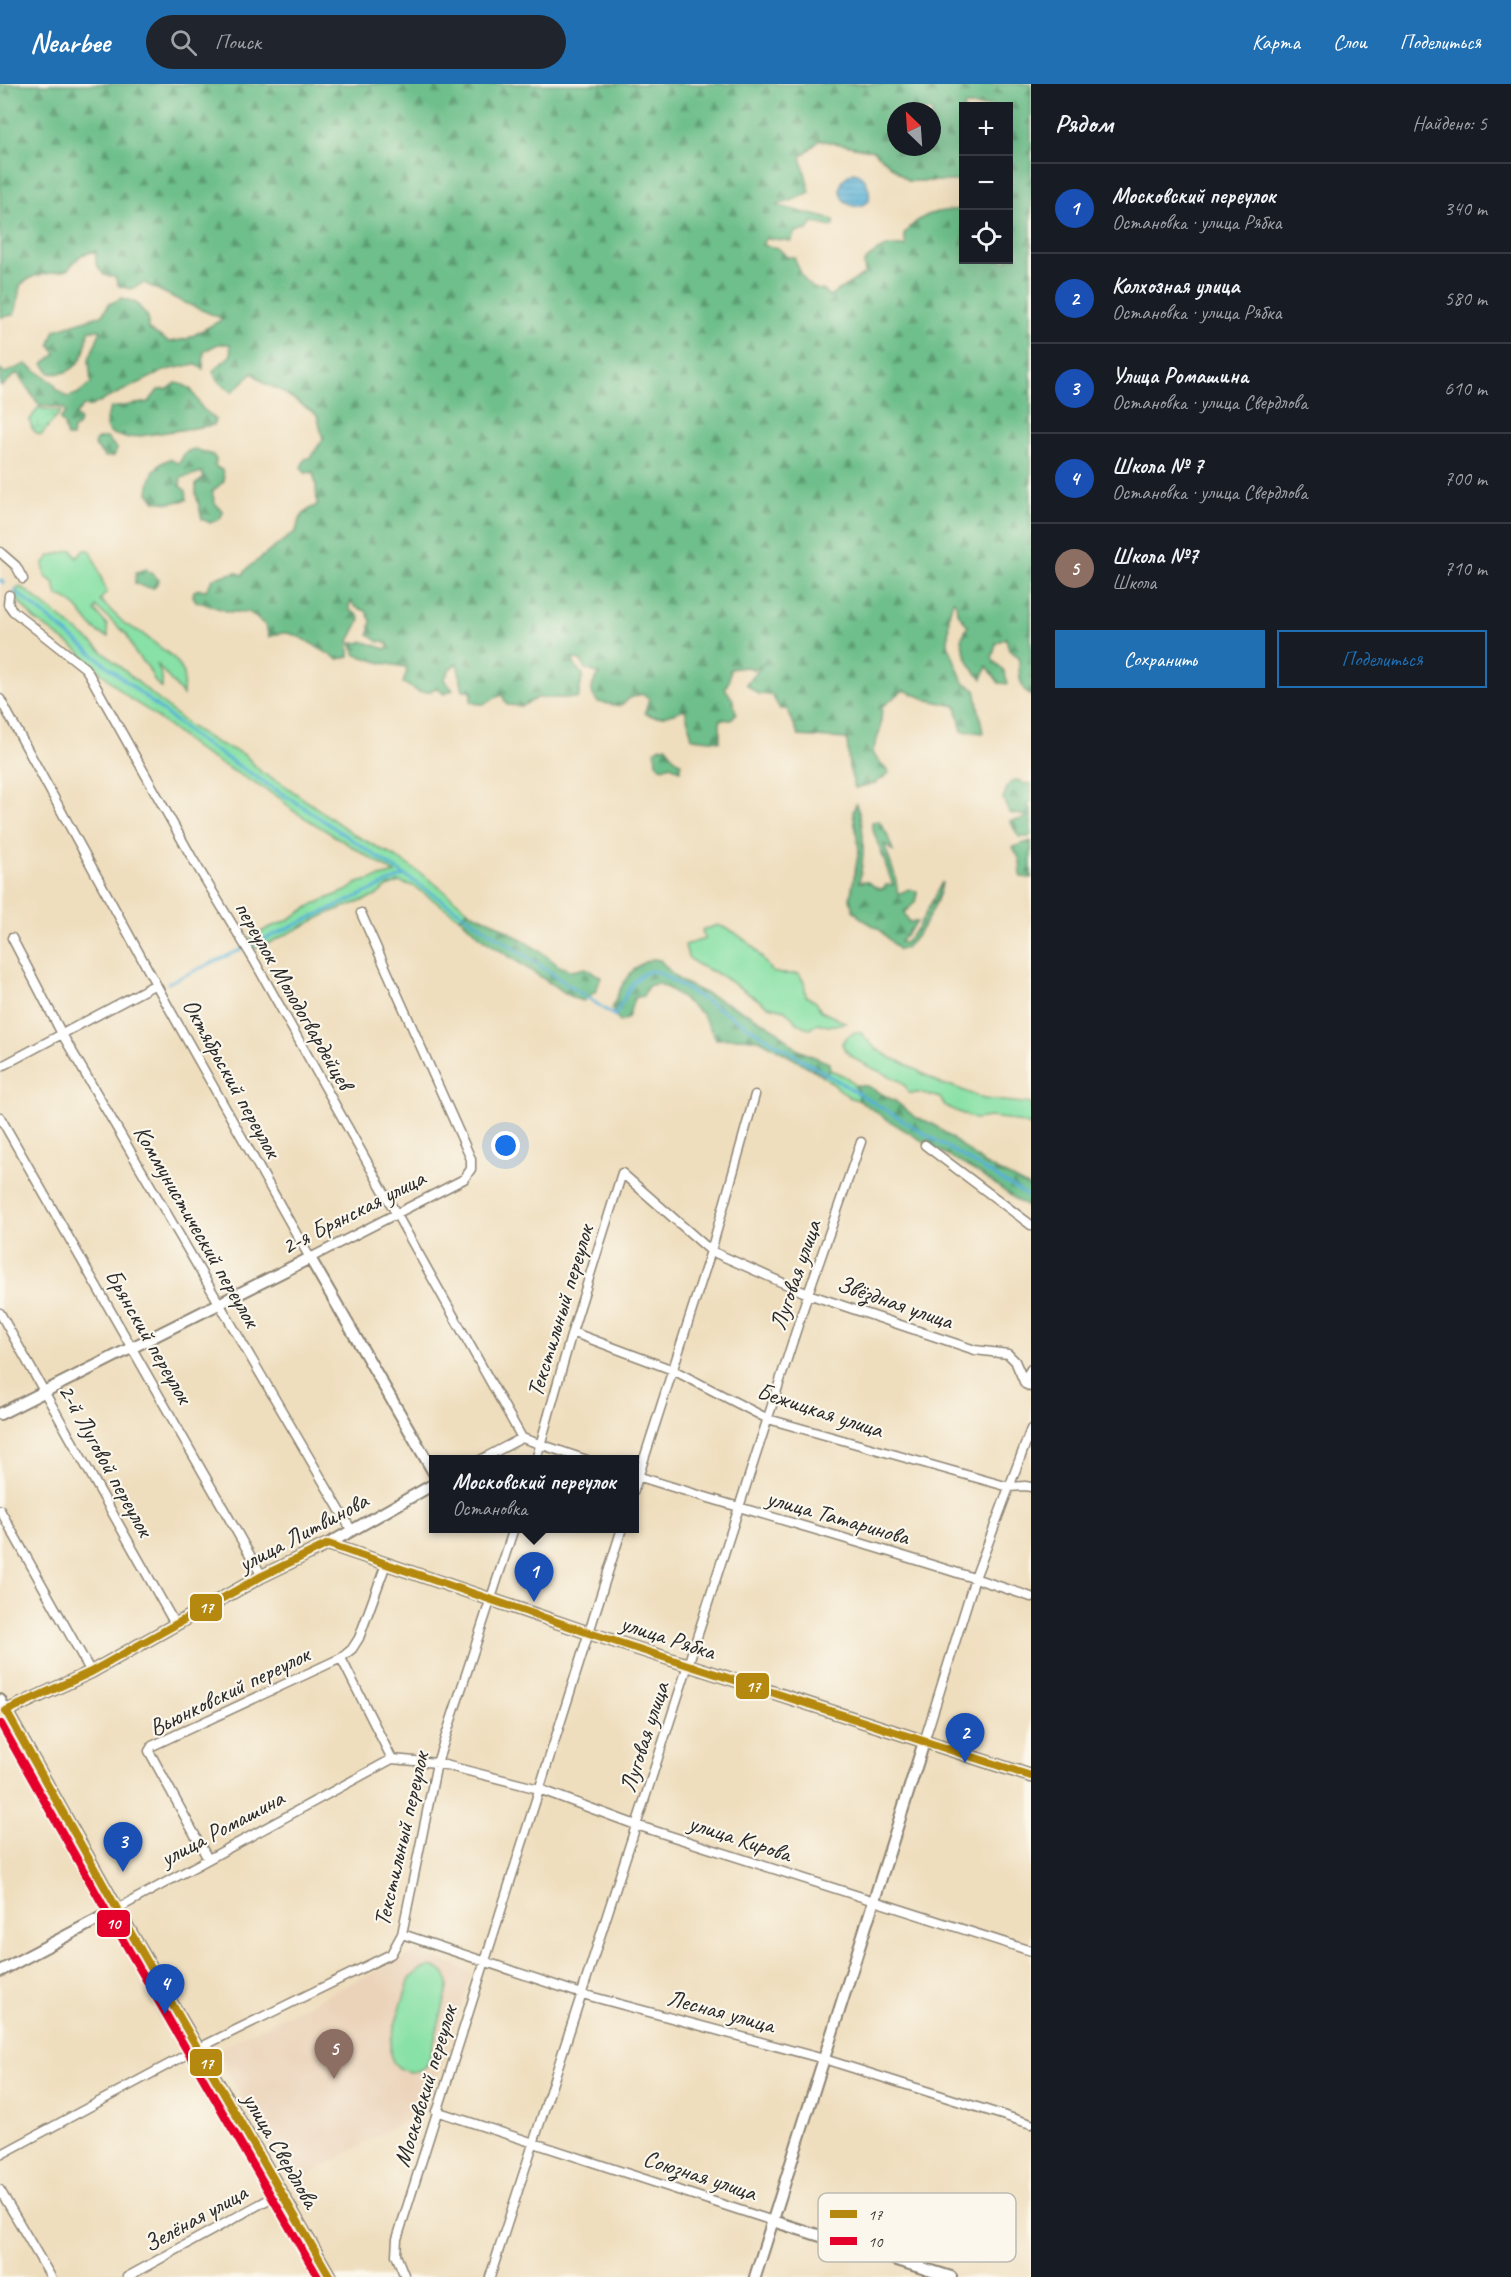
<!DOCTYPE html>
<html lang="ru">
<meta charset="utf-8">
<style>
:root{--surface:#171b24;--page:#20242c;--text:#f1f3f6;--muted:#9ea1a6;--line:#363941;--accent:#1f6fb2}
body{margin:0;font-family:Caveat,sans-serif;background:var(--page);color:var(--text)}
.controls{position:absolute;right:18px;top:18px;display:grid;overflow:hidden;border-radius:0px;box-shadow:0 6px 24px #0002}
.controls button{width:54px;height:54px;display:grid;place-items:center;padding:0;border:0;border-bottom:2px solid var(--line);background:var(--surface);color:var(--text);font:30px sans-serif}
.compass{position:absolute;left:887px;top:18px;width:54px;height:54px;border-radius:50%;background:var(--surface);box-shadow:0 6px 24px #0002;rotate:335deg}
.you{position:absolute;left:506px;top:1062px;width:21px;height:21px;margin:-15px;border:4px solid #fff;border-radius:50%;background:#1a73e8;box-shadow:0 0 0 9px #1a73e833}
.badge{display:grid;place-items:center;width:39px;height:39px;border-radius:50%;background:var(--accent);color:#fff;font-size:20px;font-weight:700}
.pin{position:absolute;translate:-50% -50px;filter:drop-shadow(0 2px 3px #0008)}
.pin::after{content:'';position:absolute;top:32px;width:21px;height:18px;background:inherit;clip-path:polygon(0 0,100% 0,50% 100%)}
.popup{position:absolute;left:429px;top:1371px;width:210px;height:78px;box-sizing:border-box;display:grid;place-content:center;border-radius:0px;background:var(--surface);filter:drop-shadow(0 2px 4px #0005);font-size:20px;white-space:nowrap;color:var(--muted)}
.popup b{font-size:22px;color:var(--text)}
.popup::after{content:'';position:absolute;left:50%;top:100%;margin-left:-12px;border:12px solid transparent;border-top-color:var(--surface)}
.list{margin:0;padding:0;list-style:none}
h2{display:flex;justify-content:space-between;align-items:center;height:78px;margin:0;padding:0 24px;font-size:26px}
h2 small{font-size:20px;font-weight:400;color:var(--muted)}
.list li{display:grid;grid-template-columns:39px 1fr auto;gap:18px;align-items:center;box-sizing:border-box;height:90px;padding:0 24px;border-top:2px solid var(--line)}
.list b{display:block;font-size:22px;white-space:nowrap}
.list p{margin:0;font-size:20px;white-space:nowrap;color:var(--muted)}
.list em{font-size:20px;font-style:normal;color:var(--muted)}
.actions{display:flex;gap:12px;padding:18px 24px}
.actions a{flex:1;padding:14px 0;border:2px solid var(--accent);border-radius:0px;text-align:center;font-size:21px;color:var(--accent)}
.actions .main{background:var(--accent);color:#fff}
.icon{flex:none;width:33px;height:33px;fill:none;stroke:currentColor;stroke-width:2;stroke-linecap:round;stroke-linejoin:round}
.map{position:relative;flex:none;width:1031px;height:2193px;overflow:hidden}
header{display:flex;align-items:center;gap:36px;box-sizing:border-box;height:84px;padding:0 30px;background:var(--accent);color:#fff}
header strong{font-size:28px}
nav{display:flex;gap:33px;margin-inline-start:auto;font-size:21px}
.search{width:420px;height:54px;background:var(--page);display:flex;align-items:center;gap:15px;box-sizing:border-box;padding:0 21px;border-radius:33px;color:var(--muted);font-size:22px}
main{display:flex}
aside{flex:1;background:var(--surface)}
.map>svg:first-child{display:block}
</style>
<header>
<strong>Nearbee</strong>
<div class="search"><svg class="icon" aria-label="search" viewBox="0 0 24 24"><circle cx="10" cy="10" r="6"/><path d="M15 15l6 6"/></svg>Поиск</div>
<nav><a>Карта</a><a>Слои</a><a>Поделиться</a></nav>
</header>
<main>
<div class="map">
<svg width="1031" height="2193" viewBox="0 0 1031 2193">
<defs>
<pattern id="forest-firs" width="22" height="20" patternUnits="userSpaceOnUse" patternTransform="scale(1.5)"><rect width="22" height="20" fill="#6ebf8b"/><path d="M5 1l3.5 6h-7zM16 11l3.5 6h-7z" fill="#5b9b72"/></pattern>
<pattern id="wetland-marsh" width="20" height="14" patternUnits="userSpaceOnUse" patternTransform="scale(1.5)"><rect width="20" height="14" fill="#88e1a6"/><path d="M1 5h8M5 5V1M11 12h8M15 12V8" fill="none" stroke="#76c18f"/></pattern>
<pattern id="water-rules" width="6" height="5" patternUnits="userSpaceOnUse" patternTransform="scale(1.5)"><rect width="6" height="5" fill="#59b1d6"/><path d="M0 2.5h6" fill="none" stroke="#4a90ae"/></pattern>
</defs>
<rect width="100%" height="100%" fill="#fbf7ec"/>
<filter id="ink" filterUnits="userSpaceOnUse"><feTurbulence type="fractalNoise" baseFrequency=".0167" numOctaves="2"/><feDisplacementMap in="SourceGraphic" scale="12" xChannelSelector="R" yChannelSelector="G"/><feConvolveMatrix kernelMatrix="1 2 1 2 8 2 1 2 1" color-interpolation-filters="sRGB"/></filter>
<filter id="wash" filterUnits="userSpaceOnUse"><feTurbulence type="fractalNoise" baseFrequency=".008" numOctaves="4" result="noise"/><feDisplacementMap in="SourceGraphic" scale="24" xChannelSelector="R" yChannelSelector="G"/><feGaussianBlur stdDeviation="1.35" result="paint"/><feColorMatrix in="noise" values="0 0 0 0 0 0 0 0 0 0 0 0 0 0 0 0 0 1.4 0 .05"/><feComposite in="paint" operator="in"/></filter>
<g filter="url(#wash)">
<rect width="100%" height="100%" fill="#efdebe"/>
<path fill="#ebd3b9" d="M417,1867L472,1888L427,2024L292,2100L215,1966Z"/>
<path fill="#88e1a6" stroke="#5a8668" stroke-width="1.5" d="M72,466L77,474L84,466H90C98,480 100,494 107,508L100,516L126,541L140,548L174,574L184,589L183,611L157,580L162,593V604L156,599L147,582L135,569L127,551L96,523L95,527L107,541L108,553C86,547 81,516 57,512L54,499L45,492L43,480L50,472Z
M18,503L23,504L90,557L189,642L215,658L245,671L262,689L281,699L355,751L399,775L429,795L468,826L460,834L413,802L399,798L385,804L376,812L331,828L273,857L254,865L249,855L268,844L286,837L314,820L346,807L358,799L395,789L292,726L280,714L202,669L146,625L130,615L76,565L34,535L15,513Z
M718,841L734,848L754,863L772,888L782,890H799L804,898L806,912L816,918L821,927L846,939L828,942L818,939L810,945L797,939L785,926L768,922L720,891L698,881L688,873L685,861L705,855L702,846Z
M855,948H860L875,964L891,974L904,979L943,1001L952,1002L984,1015L1031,1020V1042L1007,1035L990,1033L975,1035L946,1023L940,1014L922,1009H909C907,1005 905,1000 901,998C886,988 846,978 842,959L847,953Z
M830,986C850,993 855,997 860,1017L849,1013L822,991Z
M429,1883C442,1883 449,1891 448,1905L428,1980C415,1995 391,1987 390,1967C389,1953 405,1911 410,1895L419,1887Z"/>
<path fill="url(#forest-firs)" stroke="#4c755b" stroke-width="1.5" fill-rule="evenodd" d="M0,0H1031V612C1018,604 1019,587 1019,573L1009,566L1006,554L996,559L992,575L1004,587L1008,600L999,599L987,582L982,595C969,584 965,571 961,555L968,542L957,528L956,520L953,516L949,530L948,560L963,598L975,605L983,649L962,647L956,622L928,616L904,606L882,623L880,647L872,669L889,689L876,699L855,704L849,683L847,655L799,652L787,625H780L772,611L758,610L746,600L761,582L753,585L746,583L730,585L729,597L725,604L733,616L736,629L731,636L720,635V657L692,654L685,625C671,630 658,637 645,629L649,614L642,610L630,614L620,622L598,618C588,608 592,600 599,590L586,585L581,577L572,574L576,584L583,590L578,614H537L522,622L507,621L502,611C488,615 489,624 471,618V606H463L457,579L450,585L444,596L453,606L444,610L437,604L433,605L430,608H419L403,599L407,587L406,583L382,579L356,571L351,559L354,558L360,559L362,557L386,565L389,562L383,557L379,558L369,551L371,537L366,527L355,523L351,517L349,522L350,526L359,532L360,536L349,557V573L338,575C324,569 298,548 284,549C279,549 274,551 269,553L266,542L249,528H230L196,517L193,512L194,507L199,505L206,506L214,494L236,488L242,491L250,482L296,447C299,433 303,428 317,421L316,401L313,388L305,389L301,383L305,375L311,373L323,355L317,331L278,305L265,300L253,289L232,308L217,296L213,287L231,271L230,260H218L204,267L203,285L195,280L166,286L91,322H84L75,331L80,337L78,343L73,345L72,353H67L64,341L60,335L66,328L63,324L39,321L17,289L2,302L0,301V285L5,289L26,280L54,299L57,305L67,313L77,310L91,299L89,275L101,246H90C86,253 87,257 85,264C81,282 67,292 50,289L43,280L56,270L50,260L55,246L102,231L109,220L122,214L136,219L148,233V245L169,258L187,255L223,235L183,218L144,199L130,205L119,202L115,193L104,191L96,180V167L81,171L67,186L34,192L21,200C17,211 19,221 14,231L0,233ZM964,22H1008V107L1011,114L1008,117V176H964L963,125C937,127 922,128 904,150L906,163C889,159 876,165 864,179L865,190L829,212L823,206C805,206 800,187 794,173H787L778,164L762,161L766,154L791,157L795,148L808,146L813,138L831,143L834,141V136L775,121L789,118L810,108L801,73L820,56L874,67L908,97H958L963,94ZM896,27H932V63H896Z
M176,299C196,303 192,311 203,325C207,328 211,331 215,335L214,341L126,354L110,349L107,345L106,335L111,324L149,318L158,306L168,305Z
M101,354H107L117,365L114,372L105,373L94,361L96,356Z
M195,365L213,371L216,376L215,382L223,387L224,397L212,408L215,419L223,428L220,435L210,439L202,435L196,410V400L204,394L202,388L181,394L180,402L186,407L187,416L170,419L155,417L148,409C150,393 153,381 170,375L177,379L181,377C183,369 187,367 195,365Z
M146,485L159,496L154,504L144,503L135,499L136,488Z
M667,662L673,673L681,679L680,686L671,681L662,684L656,679L655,667L658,664Z
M1015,696L1021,697L1024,700L1031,699V717L1028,723L1031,725V751L1028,753H1019L1010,737L1023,735L1028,732L1009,729L1003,715L1008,701Z
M856,720C866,744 864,774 859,798L866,797L877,804L882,805L886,801H893L872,743V738L879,737L887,750L893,767L884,760L895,792L898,810L909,805L917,808C918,819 911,822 904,828L909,838H917L900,858L905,859L918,844L942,798C942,813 915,864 899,866L879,845L862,835L853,826L850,815L859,766L853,727Z
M1031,757V794L1021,793L1020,776L1013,763Z
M468,827L491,837L540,867L559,882L572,887L586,884L601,893L596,907L583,917L573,914L484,856L460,834Z
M652,875L660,876L672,890L682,898L751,931L776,946L798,966L829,979L830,986L822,991L761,956L743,954L716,955L702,930L671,906L658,899L648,902L643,912L634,914L628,934L620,938L612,925C619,905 629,882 652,875Z
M856,1001L867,1002L895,1017L915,1033L933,1040L985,1080L1031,1104V1125C1015,1117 1001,1103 986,1094C944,1068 899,1046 860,1017Z"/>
<path fill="url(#wetland-marsh)" stroke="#5a8668" stroke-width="1.5" d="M38,324L61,327L41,351C33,348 31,344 30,336Z"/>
<path fill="url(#water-rules)" stroke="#426e80" stroke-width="1.5" d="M854,88C866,91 871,106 869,117C847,135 825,101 854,88Z"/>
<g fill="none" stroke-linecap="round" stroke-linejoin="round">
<path stroke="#59b1d6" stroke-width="3" d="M0,496L4,499
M15,507L197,655L303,723L615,932C623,917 636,881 658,888L1031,1114
M251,861L405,791
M168,899L242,865"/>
</g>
</g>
<g filter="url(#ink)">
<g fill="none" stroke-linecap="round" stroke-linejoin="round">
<g stroke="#8d8474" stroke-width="11">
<path id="minor" d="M0,468L16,482L23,495
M9,511L8,520L13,527L85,584L89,590L191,772L255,878L522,1354
M0,615L169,924L310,1174L464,1095L471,1085V1075L361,829
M12,854L62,950L352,1447
M0,983L156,900
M0,1033L262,1492
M925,1061L1031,1141
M0,1229L176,1542
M572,1248L673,1286L768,1335L1009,1403L1025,1402L1031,1403
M1025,1300L1026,1293L1031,1285
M480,1376L522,1354L587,1376
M536,1376L572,1248L622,1089L711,1167L808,1210L975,1266L1008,1270L1015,1277L1025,1300L1031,1303
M634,1391C766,1433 900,1468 1031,1513
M634,1406L711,1167L755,1011
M0,1426L91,1588
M341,1574L392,1675
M924,1658L975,1494L1031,1345
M208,1775L149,1667L152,1662L341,1574L352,1565L359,1554L386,1480
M117,1825L392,1675L437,1679L539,1705L636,1741L1031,1867
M402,1850L582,1910L824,1975L1031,2040
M436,2027L773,2137
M0,2071L199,1964L391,1870L402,1850L437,1679L514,1444
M0,2106L51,2193
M127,2193L282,2108
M405,2193L396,2171L397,2155L622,1444
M490,2193L808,1210L861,1058"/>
</g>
<g stroke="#8d8474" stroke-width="14">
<path id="tertiary" d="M0,1330L310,1174L434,1389
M328,1460L434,1400
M0,1616L6,1627
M0,1887L117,1825
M773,2137L951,2193
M755,2193L924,1658"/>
</g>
<g stroke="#8d8474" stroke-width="15">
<path id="secondary" d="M6,1627L117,1825L330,2193
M0,1630L91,1588L262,1492L328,1460L589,1549L1031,1692"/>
</g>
<use href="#minor" stroke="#fff" stroke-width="8"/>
<use href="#tertiary" stroke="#fff" stroke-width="10"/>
<use href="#secondary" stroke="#f9e7c3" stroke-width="12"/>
<g stroke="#fbf7ec" stroke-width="12">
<path id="bus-1" d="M330,2193L117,1825L6,1627L91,1588L262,1492L328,1460L589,1549L1031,1692"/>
</g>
<g stroke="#fbf7ec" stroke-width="12">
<path id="bus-2" d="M1,1640L108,1830L318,2193"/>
</g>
<use href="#bus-1" stroke="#b5890f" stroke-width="8"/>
<use href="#bus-2" stroke="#e4002b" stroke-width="8"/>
</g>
</g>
<g text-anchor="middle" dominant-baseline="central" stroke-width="4.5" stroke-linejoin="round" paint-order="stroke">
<g font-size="24" fill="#2b2b2b" stroke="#fbf7ec">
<text transform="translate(294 911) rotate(60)">переулок Молодогвардейцев</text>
<text transform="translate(232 994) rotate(61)">Октябрьский переулок</text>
<text transform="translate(353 1128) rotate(-27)">2-я Брянская улица</text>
<text transform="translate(197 1142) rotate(60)">Коммунистический переулок</text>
<text transform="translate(795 1191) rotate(-71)">Луговая улица</text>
<text transform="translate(895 1218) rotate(19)">Звёздная улица</text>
<text transform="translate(560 1227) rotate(-73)">Текстильный переулок</text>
<text transform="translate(149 1252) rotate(60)">Брянский переулок</text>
<text transform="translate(820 1326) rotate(18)">Бежицкая улица</text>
<text transform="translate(106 1376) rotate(61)">2-й Луговой переулок</text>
<text transform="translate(838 1433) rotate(16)">улица Татаринова</text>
<text transform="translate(303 1448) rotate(-28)">улица Литвинова</text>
<text transform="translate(668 1553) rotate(18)">улица Рябка</text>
<text transform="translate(229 1607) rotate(-26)">Вьюнковский переулок</text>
<text transform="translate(644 1653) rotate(-72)">Луговая улица</text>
<text transform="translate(222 1744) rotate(-28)">улица Ромашина</text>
<text transform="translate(740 1754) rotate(18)">улица Кирова</text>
<text transform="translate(401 1755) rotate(-77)">Текстильный переулок</text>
<text transform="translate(721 1927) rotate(15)">Лесная улица</text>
<text transform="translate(425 2002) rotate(-73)">Московский переулок</text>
<text transform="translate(281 2066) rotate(60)">улица Свердлова</text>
<text transform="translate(700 2091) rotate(18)">Союзная улица</text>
<text transform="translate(195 2134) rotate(-29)">Зелёная улица</text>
</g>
</g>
<rect x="818" y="2109" width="198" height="69" rx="9" fill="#fbf7ec" stroke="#bdbab2" stroke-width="1.5"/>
<rect x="830" y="2126" width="27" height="8" fill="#b5890f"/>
<rect x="830" y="2153" width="27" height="8" fill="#e4002b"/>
<g font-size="16" fill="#2b2b2b">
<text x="868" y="2136">17</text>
<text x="868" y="2163">10</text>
</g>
<g stroke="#fbf7ec" stroke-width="2">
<rect x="189" y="1509" width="34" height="29" rx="6" fill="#b5890f"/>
<rect x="735" y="1588" width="35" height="28" rx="6" fill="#b5890f"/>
<rect x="96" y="1825" width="35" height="29" rx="6" fill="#e4002b"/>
<rect x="189" y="1964" width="34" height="29" rx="6" fill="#b5890f"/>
</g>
<g font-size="16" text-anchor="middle" font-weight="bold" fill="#fff">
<text x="206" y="1529">17</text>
<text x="753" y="1608">17</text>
<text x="113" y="1845">10</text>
<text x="206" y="1985">17</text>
</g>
</svg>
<div class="controls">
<button>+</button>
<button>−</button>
<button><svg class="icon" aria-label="locate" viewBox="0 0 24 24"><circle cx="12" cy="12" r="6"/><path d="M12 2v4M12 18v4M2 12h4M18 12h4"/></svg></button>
</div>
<svg class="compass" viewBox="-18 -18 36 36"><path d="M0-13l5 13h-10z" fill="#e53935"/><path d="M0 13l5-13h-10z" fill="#9ea1a6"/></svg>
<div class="you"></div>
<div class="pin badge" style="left:534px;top:1518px;background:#1a4fb4">1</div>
<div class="popup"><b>Московский переулок</b>Остановка</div>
<div class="pin badge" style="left:965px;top:1679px;background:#1a4fb4">2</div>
<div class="pin badge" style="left:123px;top:1788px;background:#1a4fb4">3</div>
<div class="pin badge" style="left:165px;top:1930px;background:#1a4fb4">4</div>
<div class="pin badge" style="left:334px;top:1995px;background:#8d6e63">5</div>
</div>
<aside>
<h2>Рядом<small>Найдено: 5</small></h2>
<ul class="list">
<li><span class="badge" style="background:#1a4fb4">1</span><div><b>Московский переулок</b><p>Остановка · улица Рябка</p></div><em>340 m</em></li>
<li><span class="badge" style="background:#1a4fb4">2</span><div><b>Колхозная улица</b><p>Остановка · улица Рябка</p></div><em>580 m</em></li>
<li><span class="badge" style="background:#1a4fb4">3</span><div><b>Улица Ромашина</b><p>Остановка · улица Свердлова</p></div><em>610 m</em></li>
<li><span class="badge" style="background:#1a4fb4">4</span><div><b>Школа № 7</b><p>Остановка · улица Свердлова</p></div><em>700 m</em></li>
<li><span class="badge" style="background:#8d6e63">5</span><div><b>Школа №7</b><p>Школа</p></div><em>710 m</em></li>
</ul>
<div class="actions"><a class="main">Сохранить</a><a>Поделиться</a></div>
</aside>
</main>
